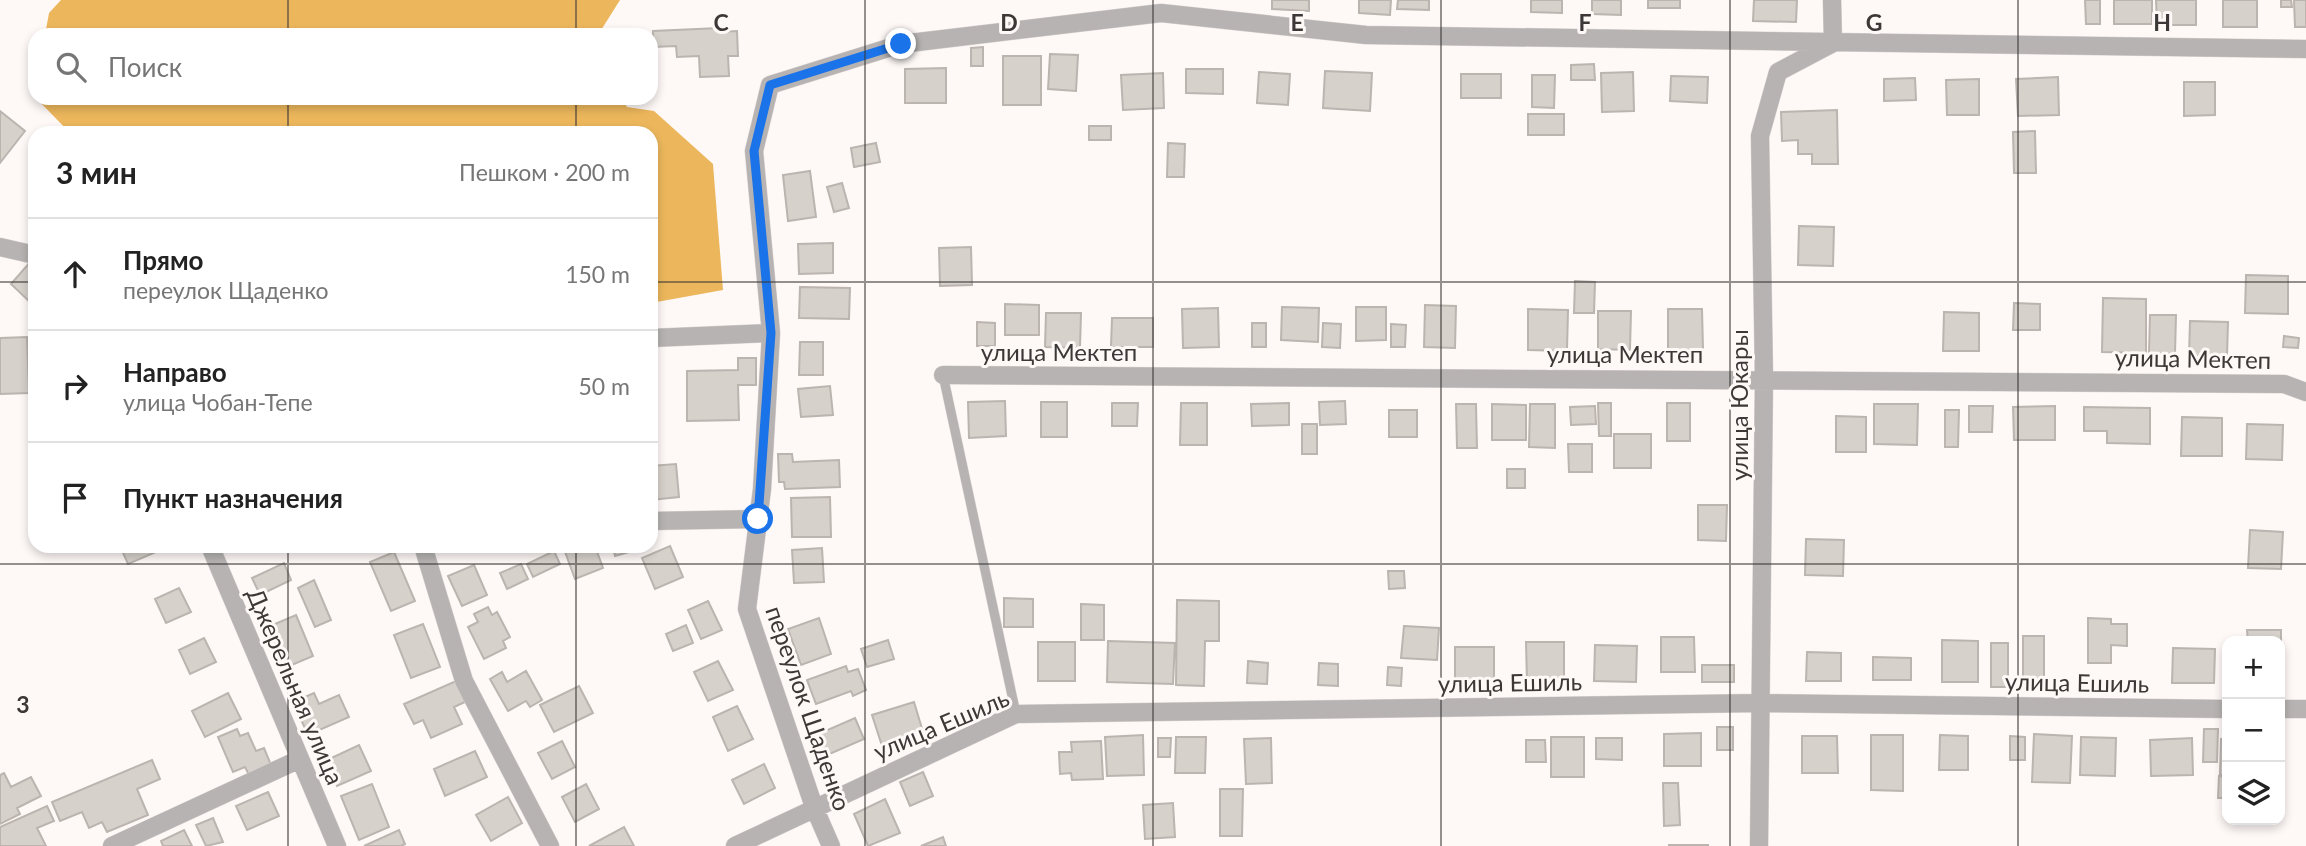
<!DOCTYPE html>
<html lang="ru">
<meta charset="utf-8">
<style>
:root{--surface:#fff;--page:#f6f6f6;--text:#222;--muted:#767676;--line:#e0e0e0}
body{margin:0;font-family:Lato,sans-serif;background:var(--page);color:var(--text)}
.controls{position:absolute;right:21px;bottom:21px;display:grid;overflow:hidden;border-radius:14px;box-shadow:0 4px 10px #0003}
.controls button{width:63px;height:63px;display:grid;place-items:center;padding:0;border:0;border-bottom:2px solid var(--line);background:var(--surface);color:var(--text);font:35px sans-serif}
.stop{position:absolute;width:21px;height:21px;margin:-16px;border:5px solid #1a73e8;border-radius:50%;background:#fff}
.stop.end{background:#1a73e8;border-color:#fff;box-shadow:0 2px 7px #0008}
.list{margin:0;padding:0;list-style:none}
h2{display:flex;justify-content:space-between;align-items:center;height:91px;margin:0;padding:0 28px;font-size:30px}
h2 small{font-size:23px;font-weight:400;color:var(--muted)}
.list li{display:grid;grid-template-columns:46px 1fr auto;gap:21px;align-items:center;box-sizing:border-box;height:112px;padding:0 28px;border-top:2px solid var(--line)}
.list b{display:block;font-size:26px;white-space:nowrap}
.list p{margin:0;font-size:23px;white-space:nowrap;color:var(--muted)}
.list em{font-size:23px;font-style:normal;color:var(--muted)}
.icon{flex:none;width:38px;height:38px;fill:none;stroke:currentColor;stroke-width:2;stroke-linecap:round;stroke-linejoin:round}
.map{position:relative;flex:none;width:2306px;height:846px;overflow:hidden}
.search{position:absolute;background:var(--surface);box-shadow:0 4px 10px #0003;left:28px;top:28px;width:630px;height:77px;display:flex;align-items:center;gap:18px;box-sizing:border-box;padding:0 24px;border-radius:21px;color:var(--muted);font-size:26px}
.panel{position:absolute;background:var(--surface);box-shadow:0 4px 10px #0003;left:28px;top:126px;width:630px;height:427px;border-radius:21px}
.map>svg:first-child{display:block}
</style>
<div class="map">
<svg width="2306" height="846" viewBox="0 0 2306 846">
<rect width="100%" height="100%" fill="#fef9f7"/>
<path fill="#ecb75c" d="M61,0H620L598,35H45L49,13Z
M36,98H621L627,107L654,111L713,164L723,290L651,303V133H70Z"/>
<path fill="#d7d1cb" stroke="#bbb4af" stroke-width="2" d="M1272,0H1309V11L1272,9Z
M1359,0H1391L1390,15L1359,13Z
M1398,0H1429V10L1397,9Z
M1531,0H1562V13L1531,12Z
M1592,0H1621V15L1592,14Z
M1648,0H1680V8H1648Z
M1754,0H1797L1796,22L1753,21Z
M2085,0H2100V24H2086Z
M2114,0H2152V24H2114Z
M2156,0H2196V25H2157Z
M2223,0H2257V27H2223Z
M2281,0H2291L2292,7H2281Z
M2294,0H2306V27H2295Z
M719,28V32L737,31L738,56H728L729,76L700,77L699,56L677,57L676,46L653,47V31Z
M983,47V66H971V48Z
M1050,54L1078,55L1076,91L1048,89Z
M1003,56H1041V105H1003Z
M1594,64L1595,80H1571V65Z
M946,68V103H905V69Z
M1186,69H1223V94L1186,93Z
M1325,71L1372,73L1370,111L1323,108Z
M1259,72L1290,74L1288,105L1257,103Z
M1633,72L1634,111L1602,112L1601,73Z
M1163,73L1164,108L1123,110L1121,75Z
M1461,74H1501V98H1461Z
M1532,75H1555L1554,108L1532,107Z
M1671,76L1708,77L1707,103L1670,101Z
M2058,77L2059,115L2018,116L2016,79Z
M1915,78L1916,100L1884,101V79Z
M1979,79V115H1947L1946,80Z
M2184,82H2215V115L2184,116Z
M1837,110L1838,164H1812V154H1798V140L1782,141L1781,112Z
M0,111L25,131L0,163Z
M1528,114H1564V135H1528Z
M1089,126H1111V140H1089Z
M2035,131L2036,173H2014L2013,132Z
M876,143L880,162L854,167L851,148Z
M1168,143L1185,144L1184,177H1167Z
M810,171L816,217L788,221L783,175Z
M842,183L849,208L834,212L827,187Z
M1799,226L1834,227L1833,266L1798,265Z
M833,243V273L799,274L798,244Z
M971,247L972,285L940,286L939,248Z
M31,261L35,264V307L11,284Z
M2246,275L2288,276V314L2245,313Z
M1575,281L1595,282L1594,313H1574Z
M800,287L850,288L849,319L799,318Z
M2103,298L2146,299V353L2102,352Z
M2014,303L2040,304V330H2013Z
M1005,304L1039,305V335H1005Z
M1425,305L1456,306L1455,348L1424,347Z
M1282,307L1319,308L1318,342L1281,340Z
M1356,307H1386V340L1356,341Z
M1218,308L1219,347L1183,348L1182,309Z
M1528,309L1568,310L1567,351L1528,350Z
M1668,309H1702L1703,350H1668Z
M1598,311H1631L1630,350L1598,349Z
M1944,312L1979,313V351H1943Z
M1046,313H1081L1080,348L1045,347Z
M2150,315H2176L2175,354L2149,353Z
M1112,318H1153V347H1111Z
M2190,321L2228,322L2227,356H2189Z
M977,322L995,323V346H977Z
M1252,323H1266V347H1252Z
M1323,323L1341,324L1340,348L1322,347Z
M1391,324L1406,325L1405,347H1391Z
M2284,336L2299,338L2298,348L2283,347Z
M27,337L29,393L0,394V338Z
M800,342H823V375H799Z
M738,358H756V385H738L739,420L687,421V371L738,370Z
M651,379L654,421H651Z
M830,386L833,415L801,417L798,389Z
M1005,401L1006,436L969,438L968,402Z
M1345,401L1346,424L1320,425L1319,402Z
M1041,402H1067V437H1041Z
M1112,403H1138L1137,426H1112Z
M1181,403H1207V445H1180Z
M1289,403V425L1252,426L1251,404Z
M1598,403H1611V436H1599Z
M1667,403H1690V441H1667Z
M1456,404H1476L1477,448H1457Z
M1492,404L1526,405V440H1492Z
M1530,404H1555V448L1529,447Z
M1874,404H1918L1917,445L1874,444Z
M1595,406L1596,424L1571,425L1570,407Z
M1969,406H1993L1992,432H1969Z
M2055,406V440H2014L2013,407Z
M2084,407L2150,408V444L2107,443V431H2084Z
M1389,410H1417V437H1389Z
M1945,410H1959L1958,447H1945Z
M1836,416L1866,417V452H1836Z
M2182,417L2222,418V456H2181Z
M1302,424H1317V454H1302Z
M2247,424L2283,425L2282,460L2246,459Z
M1614,434H1651V468H1614Z
M1568,444H1592V472H1569Z
M778,454H792L793,462L839,460L840,487L785,489L784,482H779Z
M676,464L679,497L651,500V466Z
M1507,469H1525V488H1507Z
M830,497L831,537H792L791,498Z
M1698,505H1727L1726,541L1698,540Z
M2250,530L2283,532L2281,569L2248,568Z
M1806,539L1844,540L1843,576L1805,575Z
M120,546H162L163,549L128,564Z
M571,546H595L603,568L575,579L564,549Z
M613,546H635L636,550L615,556Z
M670,546L683,577L655,589L642,558Z
M822,548L824,582L794,583L792,550Z
M554,551L560,564L533,577L527,564Z
M394,552L415,601L391,611L370,562Z
M284,563L291,580L260,595L252,578Z
M521,564L528,579L507,589L500,573Z
M474,565L487,595L462,606L448,576Z
M1388,571H1404L1405,588L1389,589Z
M314,580L331,620L315,627L298,588Z
M179,588L191,612L166,623L155,599Z
M1004,598L1033,599V627H1004Z
M1177,600L1219,601V641H1205L1204,686L1176,685Z
M708,601L722,630L701,639L688,610Z
M1081,604L1104,605V640H1081Z
M488,607L492,615L497,612L510,637L503,641L506,648L484,659L468,627L478,622L474,614Z
M296,615L313,656L280,670L263,629Z
M819,618L831,654L801,665L788,629Z
M2088,618L2111,619V624H2127V646L2111,645V663H2088Z
M423,624L440,667L411,678L394,635Z
M686,625L693,643L673,651L666,634Z
M1404,626L1439,628L1437,660L1401,658Z
M2247,630H2281V669L2280,641H2248Z
M2023,636H2044V681L2023,682Z
M1661,637H1694L1695,672H1661Z
M204,638L216,662L190,674L179,650Z
M888,640L894,659L867,667L861,649Z
M1942,640L1978,641V682H1942Z
M1108,641L1175,643L1173,684L1107,682Z
M1038,642H1075V681H1038Z
M1526,642H1564V683H1527Z
M1991,643H2008V687H1991Z
M1595,645L1637,646L1636,682L1594,681Z
M1455,647H1494V684H1455Z
M2173,648L2215,649L2214,683H2172Z
M1807,652L1841,653V681H1806Z
M1873,657L1911,658V680H1873Z
M718,661L733,690L708,701L694,672Z
M1248,661L1268,663L1267,684L1247,683Z
M1319,663L1338,664V686L1318,685Z
M1702,665H1734V682H1702Z
M846,666L848,672L858,669L866,690L853,696L851,691L816,704L807,680Z
M1388,667L1402,668L1401,686L1387,685Z
M526,671L542,700L530,707L526,701L508,711L490,679L502,672L507,682Z
M456,681L465,702L454,707L462,724L431,738L423,720L414,724L404,704Z
M579,686L593,713L554,732L540,705Z
M228,693L241,719L205,737L192,711Z
M314,693L319,704L339,695L349,717L308,735L293,702Z
M914,702L924,735L883,749L872,715Z
M737,706L753,739L728,751L713,717Z
M855,718L864,739L825,756L816,735Z
M1717,727H1733V750H1717Z
M237,729L240,736L248,733L256,751L264,748L271,765L249,775L245,767L233,772L218,737Z
M2204,729H2218L2217,762H2203Z
M1701,733V766H1664V734Z
M2034,734L2072,736L2070,783L2032,782Z
M1143,735L1144,775L1107,776L1105,737Z
M1871,735H1903V791L1871,790Z
M1940,735L1968,736V770H1939Z
M1802,736H1837L1838,773H1802Z
M2010,736L2025,737V760H2010Z
M1176,737H1206L1205,773H1175Z
M1551,737H1584V777H1551Z
M2081,737L2116,738L2115,776L2080,775Z
M1158,738H1171L1170,757H1158Z
M1271,738L1272,783L1246,784L1244,739Z
M1596,738H1622V760L1596,759Z
M2192,738L2193,775L2151,776L2150,740Z
M2221,739H2227V775H2220Z
M1526,740H1545L1546,762H1526Z
M562,741L575,767L552,779L538,753Z
M1101,741L1103,779L1072,780L1071,773L1060,774L1059,752H1072L1071,742Z
M359,745L371,771L337,786L325,761Z
M475,751L487,777L445,796L434,769Z
M152,760L160,779L137,789L148,815L107,832L102,822L89,828L82,812L60,821L52,802Z
M764,764L775,788L744,804L732,780Z
M923,772L933,796L910,806L900,782Z
M4,773L11,787L31,777L41,796L17,808L20,814L0,824V775Z
M2219,776L2227,777V798H2218Z
M1663,783H1678L1680,825L1664,826Z
M372,784L389,827L359,840L341,796Z
M586,784L599,809L575,822L562,797Z
M1220,789H1243L1242,836H1220Z
M268,792L279,816L247,830L236,806Z
M508,797L522,823L491,841L476,815Z
M885,799L900,833L868,846L854,814Z
M1173,803L1175,837L1145,839L1143,805Z
M47,806L54,821L37,828L46,846H0V827Z
M213,818L223,842L206,846L196,825Z
M624,827L634,846H589Z
M184,830L192,846H163L161,841Z
M399,830L405,844L401,846H364Z
M943,837L946,846H921Z
M1669,845H1708V846H1669Z"/>
<g fill="none" stroke-linecap="round" stroke-linejoin="round">
<g stroke="#dbd6d4" stroke-width="10">
<path id="lane" d="M943,375L1016,714"/>
</g>
<g stroke="#dbd6d4" stroke-width="19">
<path id="street" d="M0,247L35,255
M651,338L771,333
M943,375L2284,384L2306,392
M651,521L758,519
M210,546L337,846
M423,546L464,681L550,846
M2280,709H2306
M112,846L300,759
M735,846L1016,714L1759,703L2227,709
M831,846L814,807L747,609L762,489L771,333L754,151L770,85L901,44L1161,13L1366,35L2306,49
M1759,846L1764,378L1760,136L1778,72L1833,43L1832,0"/>
</g>
<use href="#lane" stroke="#b7b3b3" stroke-width="9"/>
<use href="#street" stroke="#b7b3b3" stroke-width="18"/>
</g>
<g fill="none" stroke-linecap="round" stroke-linejoin="round">
<path stroke="#1a73e8" stroke-width="9" d="M758,519L771,333L754,151L770,85L901,44"/>
</g>
<path fill="none" stroke="#3b3837" stroke-width="2" stroke-opacity="0.55" d="M288,0V35M576,0V35M865,0V846M1153,0V846M1441,0V846M1730,0V846M2018,0V846M288,98V133M576,98V133M0,282H35M651,282H2306M288,546V846M576,546V846M0,564H2306"/>
<g text-anchor="middle" dominant-baseline="central" stroke-width="6" stroke-linejoin="round" paint-order="stroke">
<g font-size="24" fill="#3b3837" stroke="#fef9f7">
<text x="1059" y="351">улица Мектеп</text>
<text x="1625" y="353">улица Мектеп</text>
<text transform="translate(2193 358) rotate(1)">улица Мектеп</text>
<text transform="translate(1738 405) rotate(-90)">улица Юкары</text>
<text transform="translate(1510 682) rotate(-1)">улица Ешиль</text>
<text transform="translate(2077 682) rotate(1)">улица Ешиль</text>
<text transform="translate(296 686) rotate(67)">Джерельная улица</text>
<text transform="translate(809 708) rotate(71)">переулок Щаденко</text>
<text transform="translate(941 724) rotate(-23)">улица Ешиль</text>
</g>
</g>
<g font-size="23" text-anchor="middle" font-weight="bold" fill="#3b3837" stroke="#fef9f7" stroke-width="6" stroke-linejoin="round" paint-order="stroke">
<text x="721" y="31">C</text>
<text x="1009" y="31">D</text>
<text x="1297" y="31">E</text>
<text x="1585" y="31">F</text>
<text x="1874" y="31">G</text>
<text x="2162" y="31">H</text>
<text x="23" y="713">3</text>
</g>
</svg>
<div class="controls">
<button>+</button>
<button>−</button>
<button><svg class="icon" aria-label="layers" viewBox="0 0 24 24"><path d="M12 4l9 5-9 5-9-5zM3 14l9 5 9-5"/></svg></button>
</div>
<div class="stop" style="left:758px;top:519px"></div>
<div class="stop end" style="left:901px;top:44px"></div>
<div class="search"><svg class="icon" aria-label="search" viewBox="0 0 24 24"><circle cx="10" cy="10" r="6"/><path d="M15 15l6 6"/></svg>Поиск</div>
<section class="panel">
<h2>3 мин<small>Пешком · 200 m</small></h2>
<ul class="list">
<li><svg class="icon" aria-label="ahead" viewBox="0 0 24 24"><path d="M12 20V5M6 11l6-6 6 6"/></svg><div><b>Прямо</b><p>переулок Щаденко</p></div><em>150 m</em></li>
<li><svg class="icon" aria-label="right" viewBox="0 0 24 24"><path d="M7 20v-9h11M14 6l5 5-5 5"/></svg><div><b>Направо</b><p>улица Чобан-Тепе</p></div><em>50 m</em></li>
<li><svg class="icon" aria-label="arrive" viewBox="0 0 24 24"><path d="M6 21V4h12l-3 4 3 4H6"/></svg><div><b>Пункт назначения</b></div></li>
</ul>
</section>
</div>
